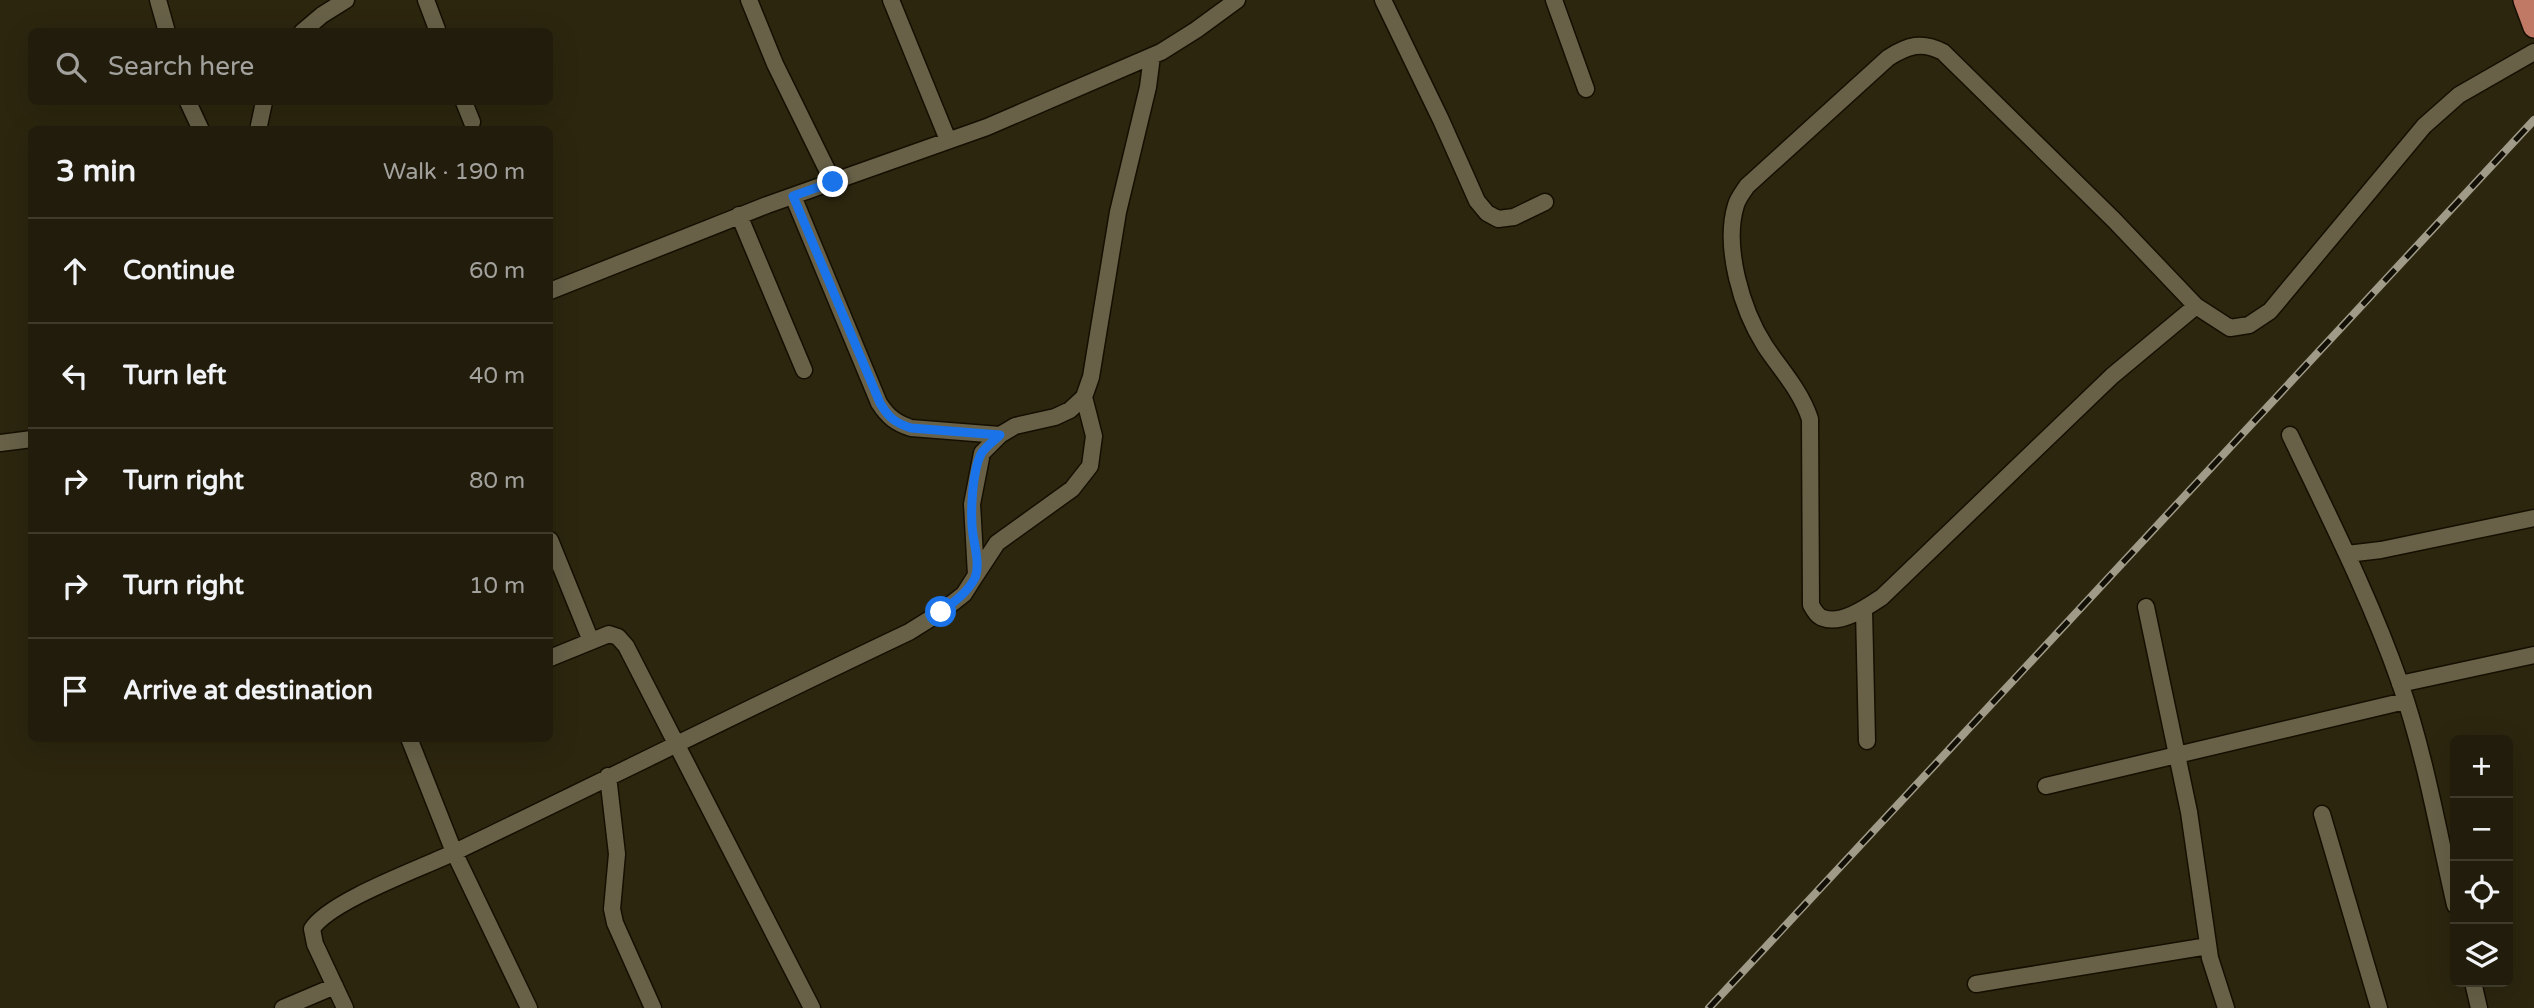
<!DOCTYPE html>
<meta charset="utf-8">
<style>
:root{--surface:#211c0b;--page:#292514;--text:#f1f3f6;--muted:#a2a19d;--line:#3e3a2c}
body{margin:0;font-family:"Varela Round",sans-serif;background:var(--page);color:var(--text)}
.controls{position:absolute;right:21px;bottom:21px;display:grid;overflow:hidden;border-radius:10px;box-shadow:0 7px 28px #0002}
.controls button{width:63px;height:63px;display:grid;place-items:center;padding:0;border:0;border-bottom:2px solid var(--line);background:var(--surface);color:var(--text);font:35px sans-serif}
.stop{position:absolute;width:21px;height:21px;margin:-16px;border:5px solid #1a73e8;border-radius:50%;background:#fff}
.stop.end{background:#1a73e8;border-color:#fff;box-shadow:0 2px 7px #0008}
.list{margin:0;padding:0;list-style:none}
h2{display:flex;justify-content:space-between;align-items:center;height:91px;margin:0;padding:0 28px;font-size:30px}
h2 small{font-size:23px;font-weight:400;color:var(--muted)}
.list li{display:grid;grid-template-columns:46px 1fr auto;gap:21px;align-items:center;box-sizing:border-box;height:105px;padding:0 28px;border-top:2px solid var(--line)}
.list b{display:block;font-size:26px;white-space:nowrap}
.list em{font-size:23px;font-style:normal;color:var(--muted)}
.icon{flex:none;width:38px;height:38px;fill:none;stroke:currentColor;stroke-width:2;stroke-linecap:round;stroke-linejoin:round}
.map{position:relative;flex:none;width:2534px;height:1008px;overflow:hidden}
.search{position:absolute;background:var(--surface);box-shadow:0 7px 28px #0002;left:28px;top:28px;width:525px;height:77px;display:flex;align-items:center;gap:18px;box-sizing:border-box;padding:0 24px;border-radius:10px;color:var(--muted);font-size:26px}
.panel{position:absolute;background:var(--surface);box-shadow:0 7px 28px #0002;left:28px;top:126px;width:525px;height:616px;border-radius:10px}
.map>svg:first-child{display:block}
</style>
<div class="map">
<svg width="2534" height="1008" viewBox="0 0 2534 1008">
<rect width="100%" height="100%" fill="#2c260f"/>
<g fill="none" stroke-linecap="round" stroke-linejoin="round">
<g stroke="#150f00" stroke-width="19">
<path id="street" d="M158,0L167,32
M426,0L438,32
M749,0L775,64L833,182
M891,0L948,140
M1383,0L1441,120L1477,201L1487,213L1498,219L1514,217L1545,202
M1554,0L1586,89
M302,32L322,15L346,0
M188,102L201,130
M464,102L472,122
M258,130L264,102
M793,196L879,403C888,417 896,423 911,428L1000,435
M739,215L804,370
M550,291L767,205L987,127L1161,52L1196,30L1237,0
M2196,306L2112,376L1882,597C1867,607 1841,625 1823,618C1817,616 1814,610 1811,605L1810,419C1801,391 1781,370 1765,346C1742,310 1723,247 1736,205C1738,198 1743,192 1747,186L1888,58C1908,45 1922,41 1943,52L2114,220L2196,306L2230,328L2249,325L2270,311L2424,126L2459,95L2534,52
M2290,435C2329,517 2370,597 2400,683C2425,754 2438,831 2455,905
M0,443L32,439
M550,540L591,641
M2347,554L2381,550L2534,518
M976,575L997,543L1072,489L1090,466L1094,436L1084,397
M2146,607L2189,812L2210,958L2226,1008
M1864,610L1867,741
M550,658L609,634L618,637L626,646L812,1008
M2400,684L2534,655
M409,738L454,852L529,1008
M608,776L617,854L612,909L615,923L653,1008
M2046,786L2405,701
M2322,814L2379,1008
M2473,982L2479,1008
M1976,984L2208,946
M283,1008L335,986
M345,1008L315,944L312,929C329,901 422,868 455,852C607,779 757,704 909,632L941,612L964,594L976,575L972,504L982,453L1000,435L1015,426L1055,417L1070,410L1084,397L1091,377L1118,212L1148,87L1152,56"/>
</g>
<g stroke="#150f00" stroke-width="24">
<path id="primary" d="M2524,0L2534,27"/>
</g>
<use href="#street" stroke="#686148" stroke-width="16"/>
<use href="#primary" stroke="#bf7965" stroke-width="21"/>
<g stroke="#a09b89" stroke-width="8">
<path id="rail" d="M1709,1008L2534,120"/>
</g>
<use href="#rail" stroke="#120f06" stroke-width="5" stroke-dasharray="16" stroke-linecap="butt"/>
</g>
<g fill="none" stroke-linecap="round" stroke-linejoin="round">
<path stroke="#1a73e8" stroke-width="9" d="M833,182L793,196L880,403C888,417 895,423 911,428L1000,435C994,441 985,447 981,454C972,472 970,515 973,535C975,547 980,566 975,578C967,593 954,602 941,612"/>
</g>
</svg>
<div class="controls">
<button>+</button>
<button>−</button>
<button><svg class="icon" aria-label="locate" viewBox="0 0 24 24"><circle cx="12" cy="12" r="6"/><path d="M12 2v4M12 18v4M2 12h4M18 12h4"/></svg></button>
<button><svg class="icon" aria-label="layers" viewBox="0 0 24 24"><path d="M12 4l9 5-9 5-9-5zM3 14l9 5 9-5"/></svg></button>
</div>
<div class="stop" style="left:941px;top:612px"></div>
<div class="stop end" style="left:833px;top:182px"></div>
<div class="search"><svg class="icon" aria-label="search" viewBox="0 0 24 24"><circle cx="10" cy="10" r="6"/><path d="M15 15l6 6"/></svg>Search here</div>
<section class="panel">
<h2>3 min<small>Walk · 190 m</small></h2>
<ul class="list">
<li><svg class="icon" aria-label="ahead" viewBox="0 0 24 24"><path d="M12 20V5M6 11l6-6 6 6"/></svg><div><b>Continue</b></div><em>60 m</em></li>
<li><svg class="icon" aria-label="left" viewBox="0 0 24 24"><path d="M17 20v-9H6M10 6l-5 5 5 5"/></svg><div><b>Turn left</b></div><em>40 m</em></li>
<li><svg class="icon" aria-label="right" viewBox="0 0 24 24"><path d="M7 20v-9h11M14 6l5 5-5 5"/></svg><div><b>Turn right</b></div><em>80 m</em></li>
<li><svg class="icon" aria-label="right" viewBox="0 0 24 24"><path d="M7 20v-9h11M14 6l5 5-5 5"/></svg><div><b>Turn right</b></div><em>10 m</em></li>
<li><svg class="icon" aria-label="arrive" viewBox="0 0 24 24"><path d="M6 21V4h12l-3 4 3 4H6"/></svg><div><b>Arrive at destination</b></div></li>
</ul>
</section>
</div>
